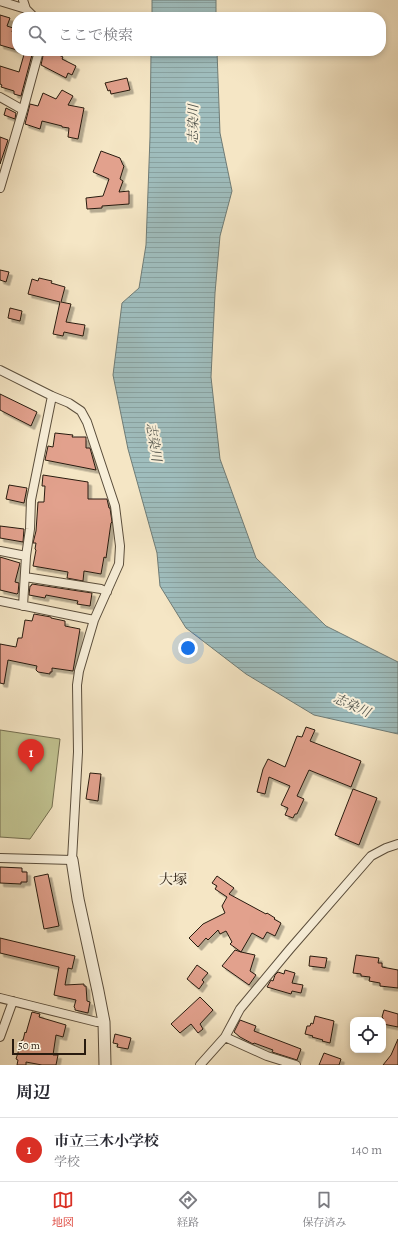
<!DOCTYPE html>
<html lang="ja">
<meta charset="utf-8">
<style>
:root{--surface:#fff;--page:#f7f7f7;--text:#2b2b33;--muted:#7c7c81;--line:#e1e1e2;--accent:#d93025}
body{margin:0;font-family:Alegreya,"Noto Serif JP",serif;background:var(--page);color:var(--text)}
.controls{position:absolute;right:12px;bottom:12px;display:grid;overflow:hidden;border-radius:8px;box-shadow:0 2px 6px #0003}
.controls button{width:36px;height:36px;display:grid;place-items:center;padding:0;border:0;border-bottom:1px solid var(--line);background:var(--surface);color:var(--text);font:20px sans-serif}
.scale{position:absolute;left:12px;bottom:10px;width:74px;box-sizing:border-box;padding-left:4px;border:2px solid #281b0f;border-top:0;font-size:11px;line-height:14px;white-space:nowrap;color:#281b0f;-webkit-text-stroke:3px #f8efd9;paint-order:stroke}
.you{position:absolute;left:188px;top:648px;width:14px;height:14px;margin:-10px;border:3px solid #fff;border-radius:50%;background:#1a73e8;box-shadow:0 0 0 6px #1a73e833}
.badge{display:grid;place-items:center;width:26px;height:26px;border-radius:50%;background:var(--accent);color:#fff;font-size:13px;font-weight:700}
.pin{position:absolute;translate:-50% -33px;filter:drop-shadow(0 1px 2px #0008)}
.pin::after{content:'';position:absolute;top:21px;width:14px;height:12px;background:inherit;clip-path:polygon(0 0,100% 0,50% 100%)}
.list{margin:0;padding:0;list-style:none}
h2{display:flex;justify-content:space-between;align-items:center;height:52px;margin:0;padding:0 16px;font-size:17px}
h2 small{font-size:13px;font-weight:400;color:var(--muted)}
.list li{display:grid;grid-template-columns:26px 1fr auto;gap:12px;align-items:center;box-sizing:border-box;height:64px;padding:0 16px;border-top:1px solid var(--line)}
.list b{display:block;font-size:15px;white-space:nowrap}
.list p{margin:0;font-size:13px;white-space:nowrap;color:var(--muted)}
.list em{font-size:13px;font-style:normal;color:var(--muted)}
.icon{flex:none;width:22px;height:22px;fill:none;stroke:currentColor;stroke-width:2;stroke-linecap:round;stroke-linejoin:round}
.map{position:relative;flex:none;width:398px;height:1065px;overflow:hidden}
.search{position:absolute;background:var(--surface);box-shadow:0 2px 6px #0003;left:12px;right:12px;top:12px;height:44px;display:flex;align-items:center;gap:10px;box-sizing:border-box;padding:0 14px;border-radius:16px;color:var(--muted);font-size:15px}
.sheet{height:116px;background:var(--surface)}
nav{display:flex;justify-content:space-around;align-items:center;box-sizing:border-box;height:56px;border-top:1px solid var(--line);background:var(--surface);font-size:11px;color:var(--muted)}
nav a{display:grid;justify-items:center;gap:2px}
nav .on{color:var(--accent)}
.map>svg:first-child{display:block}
</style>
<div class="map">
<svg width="398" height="1065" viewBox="0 0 398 1065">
<defs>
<pattern id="water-rules" width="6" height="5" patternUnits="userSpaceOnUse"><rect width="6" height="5" fill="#9fbdbd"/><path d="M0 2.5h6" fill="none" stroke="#89a2a1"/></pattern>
<filter id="shadow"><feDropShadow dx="3.5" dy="3.5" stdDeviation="0" flood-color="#0004"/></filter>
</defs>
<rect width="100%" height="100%" fill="#f5e6c5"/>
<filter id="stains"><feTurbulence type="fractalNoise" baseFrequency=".005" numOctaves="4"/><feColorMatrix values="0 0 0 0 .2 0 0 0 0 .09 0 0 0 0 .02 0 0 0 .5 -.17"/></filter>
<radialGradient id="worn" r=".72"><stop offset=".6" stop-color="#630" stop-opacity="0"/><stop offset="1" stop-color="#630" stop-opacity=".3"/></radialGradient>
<path fill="#c1c391" stroke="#746f50" d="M0,730L60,739L52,807L30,839L0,837Z"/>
<path fill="url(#water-rules)" stroke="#6f7c77" d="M152,0H216V17H152Z
M151,51H217L220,133L232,191L220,236L215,293L211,377L220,459L256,558L326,626L398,662V734L314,715L246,674L186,628L160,586L157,553L128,449L113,375L122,303L139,288L146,245L150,137Z"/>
<path fill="#e2a18d" stroke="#281b0f" filter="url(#shadow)" d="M0,15L10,18L7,26L13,28L12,32L17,34V50L0,45Z
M25,51H33L21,96L14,94V91L1,87L2,85L0,84V66L19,72Z
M44,51H51L63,57L62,59L76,66L72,75L68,73L66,78L41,65Z
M127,78L130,90L111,94L110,90L108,91L105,83Z
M62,90L73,96L68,105L84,108L78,139L68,137L69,128L62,127V126L42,121L40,129L25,124L30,104L38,106L43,93L56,99Z
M6,108L16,113L15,119L4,115Z
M0,137L8,140L0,164Z
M101,151L120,158L123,165L124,166L120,179L123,181L119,192L129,191V204L102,206V208L87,209L86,198L103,196L109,179L93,172Z
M0,270L9,272L6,282L0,280Z
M39,278L52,281L51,283L65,287L61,302L71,304L66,322L85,325L83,336L64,332L63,336L53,334L60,302L28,294L32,279L38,281Z
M10,308L22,311L20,321L8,318Z
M0,394L37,412L31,426L0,410Z
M55,433L73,435L72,437H86V448H90L96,470L45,460L48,446L53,447Z
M43,475L88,482V499H107L109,508H110L112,522L111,523L106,558L104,557L101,574L84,571L83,581L67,578L68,572L33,566L36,550L35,549L36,543H33L36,531L38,502H44L45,486H42Z
M9,485L27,488L24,503L6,499Z
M0,526L24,529L23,542L0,538Z
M0,557L20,563L15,582L19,583L18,593L17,594L0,590Z
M32,584L92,593L90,606L77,604L78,601L46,595L45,598L29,595L30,586H31Z
M34,614L51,617V618L65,621V626L80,629L73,671L52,668V672H50V674L38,672L36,670L37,666L8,660L4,684L0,683V644L16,647L18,638H22L25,620L32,621Z
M306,727L315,730L310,741L361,761L351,787L309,770L297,796L304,799L297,814H295L293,818L285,815L288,808L281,805L290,786L269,777L265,794L257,792L263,769L268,759L285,767L297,736L302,737Z
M90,773L101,774L98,801L86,799Z
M353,789L377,798L359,845L335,835Z
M0,867L22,868V872H27V882H21V884L0,883Z
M48,874L59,926L44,929L34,877Z
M217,876L234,888L229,894L266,914L267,913L275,918L274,919L281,923L275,936L267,932L263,939L252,933L241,952L255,955L250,971L256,975L249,985L222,966L235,950L241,952L230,944L232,942L226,931L220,934L218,930L208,940L206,938L198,947L189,938L203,924L225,913L222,906L227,897L215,889L217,886L212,883Z
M0,938L75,956L72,969L68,968L65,985L84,984V986H86L87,1001L90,1002L88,1013L75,1010V1008L74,1007L76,1000L54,995L59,967L0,953Z
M356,955L379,958L378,963H382V967L398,970V988L380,986V983L369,981L370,977L361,976V974L353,973Z
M310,956L327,958L325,968L309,966Z
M197,965L208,973L202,980L204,982L199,989L187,979Z
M285,970L295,973L292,983L303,985L301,993L292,991L291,994L267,987L271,980L273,981L275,975L278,972L284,974Z
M200,997L213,1010L200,1024L203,1029L198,1033L191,1024L180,1033L171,1024Z
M384,1010L398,1014V1027L383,1024V1018L382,1017Z
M32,1012L40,1014L39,1017L66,1025L63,1037L56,1035L53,1055H58L56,1065H42L26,1062V1065H17L18,1060L16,1059L22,1040H23L25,1032L26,1033Z
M315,1016L334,1021L330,1043L322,1041L323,1040L312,1037L313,1036L305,1034L307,1026H310L311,1023L313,1024Z
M240,1020L256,1026L254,1031L301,1049L297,1060L272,1052L273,1050L254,1043L253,1044L240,1037L234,1032Z
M115,1034L131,1038L128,1049L117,1047L118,1044L113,1043Z
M398,1039V1065H383L391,1055Z
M324,1053L341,1059L339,1065H319Z"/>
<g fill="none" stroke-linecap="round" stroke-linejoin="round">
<g stroke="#5b4e3c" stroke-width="10">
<path id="minor" d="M23,0L26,9L34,17
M0,1L26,9
M0,97L23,110
M0,188L23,110L39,51
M0,370L52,396L69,403L81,411L87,422L115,506L120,546L119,564L94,620L79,671L77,685L78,752L72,860L0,858
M0,551L26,556
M25,577L101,589L107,592
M0,601L94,620
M23,606L26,556L30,529L31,500L52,396
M0,998L97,1022H104
M0,1037L13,1001
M225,1037L267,1056L296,1065
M200,1065L225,1037L240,1009L290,949L371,856L386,848L398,844"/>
</g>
<g stroke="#5b4e3c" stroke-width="13">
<path id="tertiary" d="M72,860L78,899L98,991L104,1022L105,1065"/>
</g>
<use href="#minor" stroke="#f8efd9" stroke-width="8"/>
<use href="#tertiary" stroke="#f8efd9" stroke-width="11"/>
</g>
<g text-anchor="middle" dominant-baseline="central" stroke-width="4" stroke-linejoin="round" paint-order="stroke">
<g font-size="13" font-style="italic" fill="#52544c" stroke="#f8efd9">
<text transform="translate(193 124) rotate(-89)">志染川</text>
<text transform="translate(154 442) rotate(81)">志染川</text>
<text transform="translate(352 705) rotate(24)">志染川</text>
</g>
<g font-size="14" fill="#281b0f" stroke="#f8efd9">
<text x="173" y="879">大塚</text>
</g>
</g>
<rect width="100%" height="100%" filter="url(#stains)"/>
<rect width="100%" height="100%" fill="url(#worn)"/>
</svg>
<div class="controls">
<button><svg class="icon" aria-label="locate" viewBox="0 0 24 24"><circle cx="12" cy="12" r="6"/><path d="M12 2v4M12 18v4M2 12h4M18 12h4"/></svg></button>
</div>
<div class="scale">50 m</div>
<div class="you"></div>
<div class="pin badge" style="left:31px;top:772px">1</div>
<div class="search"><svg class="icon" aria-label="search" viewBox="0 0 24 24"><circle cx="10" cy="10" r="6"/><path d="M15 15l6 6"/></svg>ここで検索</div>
</div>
<section class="sheet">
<h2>周辺<small></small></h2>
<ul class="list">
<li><span class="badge">1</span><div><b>市立三木小学校</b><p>学校</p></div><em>140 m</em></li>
</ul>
</section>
<nav>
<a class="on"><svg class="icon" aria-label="map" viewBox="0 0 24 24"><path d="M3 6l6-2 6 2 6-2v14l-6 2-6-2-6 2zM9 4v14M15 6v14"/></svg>地図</a>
<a><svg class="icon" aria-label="directions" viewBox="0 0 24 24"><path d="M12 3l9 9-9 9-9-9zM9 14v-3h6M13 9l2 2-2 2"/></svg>経路</a>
<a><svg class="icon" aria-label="saved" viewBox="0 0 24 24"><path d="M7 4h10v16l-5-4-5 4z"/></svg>保存済み</a>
</nav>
